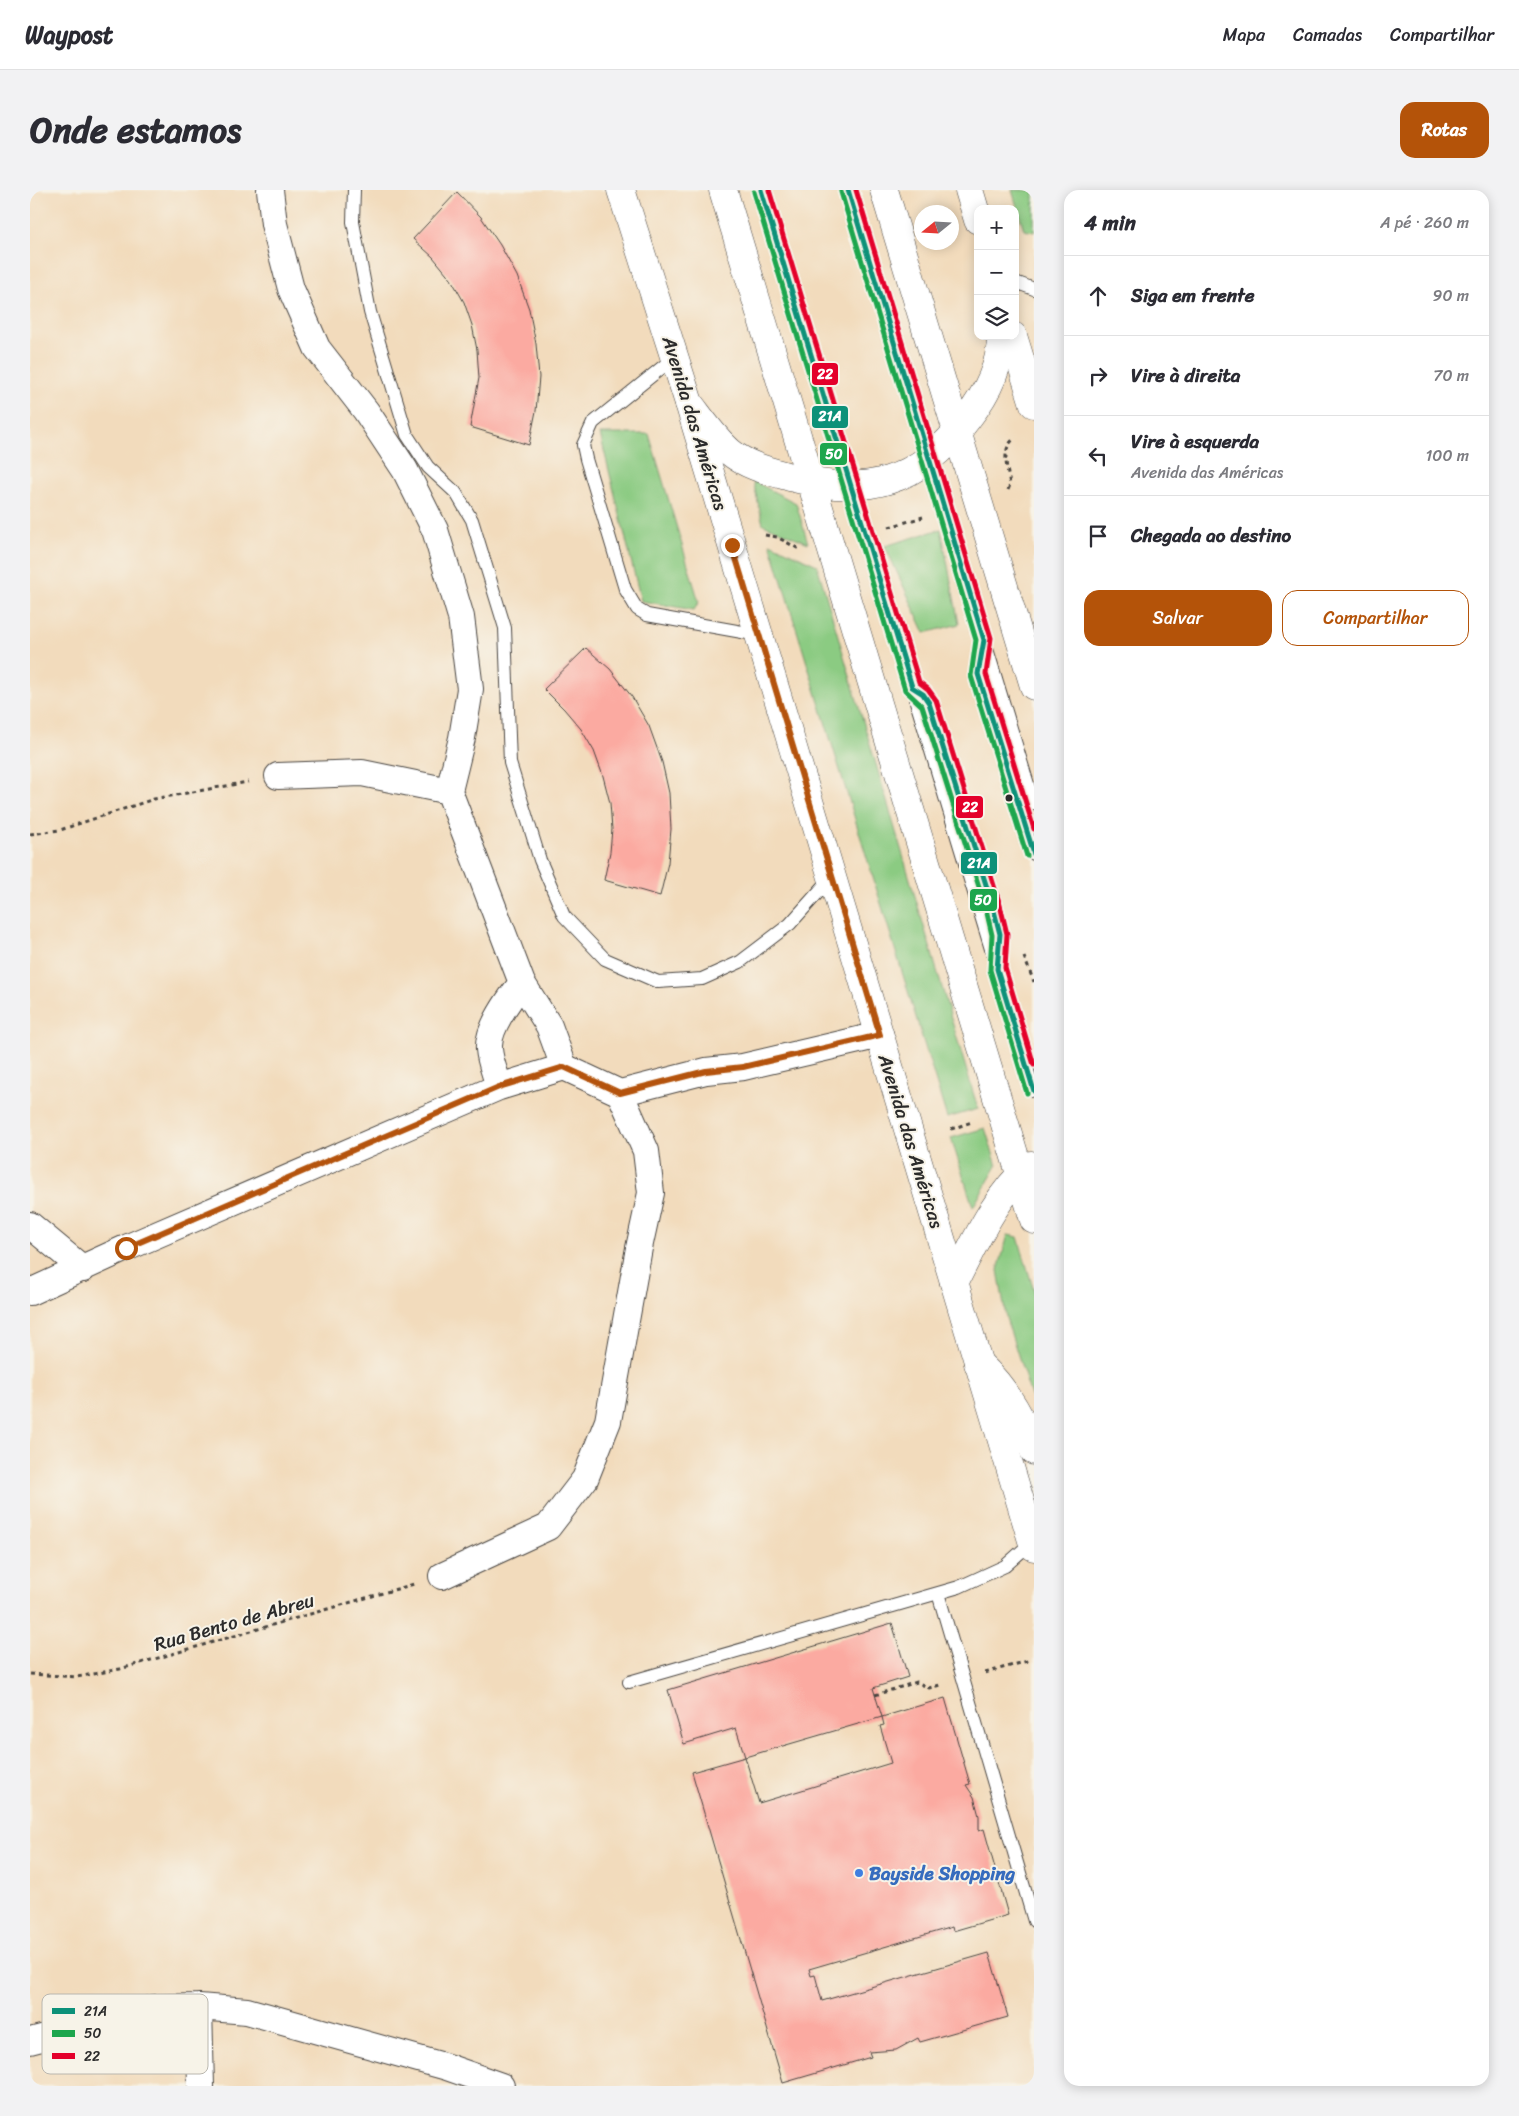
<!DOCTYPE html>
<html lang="pt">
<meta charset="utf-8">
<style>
:root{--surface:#fff;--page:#f2f2f3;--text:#2b2b33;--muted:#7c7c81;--line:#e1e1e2;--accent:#b45309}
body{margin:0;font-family:Sriracha,sans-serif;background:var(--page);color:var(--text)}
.controls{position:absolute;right:15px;top:15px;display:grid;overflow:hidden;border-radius:10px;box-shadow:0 2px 12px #0003}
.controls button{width:45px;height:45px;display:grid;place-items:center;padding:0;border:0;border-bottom:1px solid var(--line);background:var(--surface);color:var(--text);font:25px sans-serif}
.compass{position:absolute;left:884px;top:15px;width:45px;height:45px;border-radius:50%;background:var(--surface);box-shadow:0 2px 12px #0003;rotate:252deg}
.stop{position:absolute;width:15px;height:15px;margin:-11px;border:4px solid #b45309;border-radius:50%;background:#fff}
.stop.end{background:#b45309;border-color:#fff;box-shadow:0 1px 5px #0008}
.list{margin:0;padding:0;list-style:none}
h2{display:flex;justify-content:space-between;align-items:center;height:65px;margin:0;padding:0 20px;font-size:21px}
h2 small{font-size:16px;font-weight:400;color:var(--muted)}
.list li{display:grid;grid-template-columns:32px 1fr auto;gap:15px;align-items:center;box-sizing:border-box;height:80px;padding:0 20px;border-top:1px solid var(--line)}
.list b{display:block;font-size:19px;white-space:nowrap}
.list p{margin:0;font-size:16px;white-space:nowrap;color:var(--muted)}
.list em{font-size:16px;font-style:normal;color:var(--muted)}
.actions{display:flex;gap:10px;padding:15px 20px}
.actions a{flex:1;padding:11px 0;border:1px solid var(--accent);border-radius:15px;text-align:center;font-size:18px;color:var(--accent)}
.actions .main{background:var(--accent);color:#fff}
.icon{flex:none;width:28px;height:28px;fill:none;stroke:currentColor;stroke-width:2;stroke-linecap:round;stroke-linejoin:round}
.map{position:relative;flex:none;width:1004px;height:1896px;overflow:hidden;border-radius:15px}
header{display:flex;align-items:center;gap:30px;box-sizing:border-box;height:70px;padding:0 25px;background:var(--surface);border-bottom:1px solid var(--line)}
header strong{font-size:24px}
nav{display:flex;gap:28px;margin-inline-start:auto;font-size:18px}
.intro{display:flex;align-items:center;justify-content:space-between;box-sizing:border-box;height:120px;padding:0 30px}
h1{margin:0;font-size:35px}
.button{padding:12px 22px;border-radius:15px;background:var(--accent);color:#fff;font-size:18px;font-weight:700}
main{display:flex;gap:30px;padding:0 30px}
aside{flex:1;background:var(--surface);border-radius:15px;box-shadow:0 2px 12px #0003}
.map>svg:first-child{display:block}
</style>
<header>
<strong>Waypost</strong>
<nav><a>Mapa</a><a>Camadas</a><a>Compartilhar</a></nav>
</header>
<div class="intro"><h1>Onde estamos</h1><a class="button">Rotas</a></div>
<main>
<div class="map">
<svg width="1004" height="1896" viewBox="0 0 1004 1896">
<rect width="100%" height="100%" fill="#f7f3e8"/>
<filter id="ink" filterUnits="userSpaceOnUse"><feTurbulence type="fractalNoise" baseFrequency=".02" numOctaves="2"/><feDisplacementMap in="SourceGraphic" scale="10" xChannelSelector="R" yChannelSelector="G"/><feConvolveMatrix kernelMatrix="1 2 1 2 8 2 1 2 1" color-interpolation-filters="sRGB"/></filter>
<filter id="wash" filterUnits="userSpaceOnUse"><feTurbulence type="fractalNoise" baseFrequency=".0096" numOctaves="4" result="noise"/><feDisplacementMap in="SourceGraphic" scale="20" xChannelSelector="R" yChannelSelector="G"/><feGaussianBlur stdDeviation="1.12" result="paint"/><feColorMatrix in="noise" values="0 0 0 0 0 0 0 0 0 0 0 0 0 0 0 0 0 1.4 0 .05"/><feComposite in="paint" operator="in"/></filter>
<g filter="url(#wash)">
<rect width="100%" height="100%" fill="#f2dbbc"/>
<path fill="#8bcb82" stroke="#5b7b56" d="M982,0H1004V42L994,40Z
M570,244H619L669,412L664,420L611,411Z
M723,291L766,313L778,353L733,334Z
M911,339L929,434L895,443L855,356Z
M740,353L787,375L948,919L917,928Z
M955,938L967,976L943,1017L921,948Z
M978,1045L988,1047L1004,1101V1215L976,1128L968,1080Z"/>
<g id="blocks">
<path fill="#fbaaa1" d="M427,2L451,27L470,55L487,86L499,119L506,154L509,187L506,221L499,255L440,237L449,188L447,160L442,135L434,112L421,89L403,67L383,49Z
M556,458L580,479L602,507L619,536L632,572L639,603L641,639L638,673L630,706L574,690L580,662L582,639L580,613L573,586L564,561L551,539L534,519L514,499Z
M862,1433L878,1487L843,1498L852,1527L715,1567L706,1538L654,1554L638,1500Z
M915,1508L940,1594L936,1595L944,1607L949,1626V1641L954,1639L978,1725L923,1741L922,1737L779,1779L781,1786L785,1785L792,1811L959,1763L978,1827L890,1852L888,1848L866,1860L839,1862L841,1867L753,1893L662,1582L715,1567L729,1613L861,1573L850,1536L854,1535L852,1527Z"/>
</g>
</g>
<g filter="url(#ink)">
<use href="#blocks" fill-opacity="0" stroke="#494541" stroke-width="1"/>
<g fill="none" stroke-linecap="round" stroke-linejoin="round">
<g stroke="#494541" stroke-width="14">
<path id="lane" d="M324,0L323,32L340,122L377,245L398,277L426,303L442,330L475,438L480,573L510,670L534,726L575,769L628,792L672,789L710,772L760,734L802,687
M731,0L1004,901
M818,0L1004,614
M985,92L1004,99
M645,167L563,233L553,255L556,269L595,399L607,419L617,425L729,445
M954,451L948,484L952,501L1004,664
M881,493L882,497L893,504L899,513L963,717L970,744L968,775
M908,1403L1004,1731
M599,1492L929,1397L975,1376L1002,1352"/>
</g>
<g stroke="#494541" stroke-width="28">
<path id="street" d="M240,0L244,34L261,99L287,158L336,221L375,280L405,340L431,427L440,499L432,548L419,601L492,793L519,836L534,877
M248,586L332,583L419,601
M469,897C466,885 460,872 459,859C457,839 480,808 492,793
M590,903L676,881L713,877L850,845
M0,1035L53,1079
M0,1102L96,1058L469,897L534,877L590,903L616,961L621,1003L609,1058L578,1231L555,1289L518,1337L412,1386
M169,1817L171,1896
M0,1851L125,1818L169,1817L217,1821L417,1877L471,1896"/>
</g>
<g stroke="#494541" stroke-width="29">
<path id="secondary" d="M591,0L659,213L1004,1357
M939,0L948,30
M983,146L1004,214"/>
</g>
<g stroke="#494541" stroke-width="29">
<path id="highway" d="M693,0L1004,1030
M854,0L1004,496
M659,213C672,230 684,248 700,262C717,276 739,281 760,287C836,307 888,294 937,229C955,206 971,177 971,146
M924,1093C945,1052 965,1006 1001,975
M948,1173C975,1198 992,1226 1004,1261"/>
</g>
<path stroke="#494541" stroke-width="3" stroke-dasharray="4 4" stroke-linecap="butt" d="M978,300L980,295C978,280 970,260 984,249
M859,337L893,327
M735,345L747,347L769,359
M0,644L30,640L124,609L218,592
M994,767L1004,792
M921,939L942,932
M955,1483L1001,1470
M0,1484L47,1487L90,1479L384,1394
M845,1505L887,1492L899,1498L910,1495"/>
<use href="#lane" stroke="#fff" stroke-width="12"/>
<use href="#street" stroke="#fff" stroke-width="26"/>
<use href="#secondary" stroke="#fff" stroke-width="28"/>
<use href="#highway" stroke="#fff" stroke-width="28"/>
<g stroke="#f7f3e8" stroke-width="9">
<path id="bus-1" d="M731,0L882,497L893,504L899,513L963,717L970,744L967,779L1004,901
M818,0L954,450L948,484L1004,664"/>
</g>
<g stroke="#f7f3e8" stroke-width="9">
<path id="bus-2" d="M724,2L875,500L892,516L956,719L962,745L960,780L997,903
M811,2L946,450L941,486L997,666"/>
</g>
<g stroke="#f7f3e8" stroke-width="9">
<path id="bus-3" d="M739,0L889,492L898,499L906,510L970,715L977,744L975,778L1004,875
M826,0L961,448L956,484L1004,639"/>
</g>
<use href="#bus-1" stroke="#0c9179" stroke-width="5"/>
<use href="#bus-2" stroke="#1da64d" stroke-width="5"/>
<use href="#bus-3" stroke="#e4002b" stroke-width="5"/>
</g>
</g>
<g fill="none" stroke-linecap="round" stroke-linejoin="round" filter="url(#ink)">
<path stroke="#b45309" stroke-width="6" d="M96,1058L469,897L534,877L590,903L676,881L713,877L850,845L702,355"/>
</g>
<circle fill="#2b2b2b" stroke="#f7f3e8" stroke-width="2" cx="979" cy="608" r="4.5"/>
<circle fill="#3f7fe0" stroke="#f7f3e8" stroke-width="2" cx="829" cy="1683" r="5"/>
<g text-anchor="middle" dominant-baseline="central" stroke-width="4" stroke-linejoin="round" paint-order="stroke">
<g font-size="19" fill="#2b2b2b" stroke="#f7f3e8">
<text transform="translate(665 233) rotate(73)">Avenida das Américas</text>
<text transform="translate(881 951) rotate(73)">Avenida das Américas</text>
<text transform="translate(204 1432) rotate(-16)">Rua Bento de Abreu</text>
</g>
<g font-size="19" font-weight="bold" fill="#366cbe" stroke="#f7f3e8" text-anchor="start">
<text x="839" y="1683">Bayside Shopping</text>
</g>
</g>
<rect x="12" y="1804" width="166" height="80" rx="8" fill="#f7f3e8" stroke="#bab7af" stroke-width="1"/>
<rect x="22" y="1818" width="23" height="6" fill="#0c9179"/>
<rect x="22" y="1840" width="23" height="7" fill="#1da64d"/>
<rect x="22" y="1863" width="23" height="6" fill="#e4002b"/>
<g font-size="14" fill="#2b2b2b">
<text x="54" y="1826">21A</text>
<text x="54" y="1848">50</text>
<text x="54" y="1871">22</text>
</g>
<g stroke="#f7f3e8" stroke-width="2">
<rect x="781" y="172" width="28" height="24" rx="5" fill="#e4002b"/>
<rect x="781" y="215" width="38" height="24" rx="5" fill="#0c9179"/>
<rect x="789" y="252" width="29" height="24" rx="5" fill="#1da64d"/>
<rect x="925" y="605" width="29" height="24" rx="5" fill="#e4002b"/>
<rect x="930" y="661" width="38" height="24" rx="5" fill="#0c9179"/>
<rect x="939" y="698" width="29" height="24" rx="5" fill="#1da64d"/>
</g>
<g font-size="14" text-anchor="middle" font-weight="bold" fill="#fff">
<text x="795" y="189">22</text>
<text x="800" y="231">21A</text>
<text x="804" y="269">50</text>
<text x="940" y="622">22</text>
<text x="949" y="678">21A</text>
<text x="953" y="715">50</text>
</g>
</svg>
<div class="controls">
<button>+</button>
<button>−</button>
<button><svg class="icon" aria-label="layers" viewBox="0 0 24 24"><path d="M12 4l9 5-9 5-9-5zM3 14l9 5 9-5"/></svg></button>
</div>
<svg class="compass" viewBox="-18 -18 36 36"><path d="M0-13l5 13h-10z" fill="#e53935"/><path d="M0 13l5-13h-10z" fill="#7c7c81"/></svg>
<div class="stop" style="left:96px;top:1058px"></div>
<div class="stop end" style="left:702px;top:355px"></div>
</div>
<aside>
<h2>4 min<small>A pé · 260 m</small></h2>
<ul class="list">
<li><svg class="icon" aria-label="ahead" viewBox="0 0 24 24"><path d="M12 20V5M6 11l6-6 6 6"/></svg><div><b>Siga em frente</b></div><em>90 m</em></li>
<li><svg class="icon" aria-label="right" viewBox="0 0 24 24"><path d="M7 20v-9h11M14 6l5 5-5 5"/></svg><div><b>Vire à direita</b></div><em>70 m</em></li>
<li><svg class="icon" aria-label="left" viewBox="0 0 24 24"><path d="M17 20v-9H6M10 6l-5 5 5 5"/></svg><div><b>Vire à esquerda</b><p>Avenida das Américas</p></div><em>100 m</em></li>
<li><svg class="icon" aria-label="arrive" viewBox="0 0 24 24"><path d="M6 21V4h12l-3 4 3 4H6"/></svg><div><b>Chegada ao destino</b></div></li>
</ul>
<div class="actions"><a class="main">Salvar</a><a>Compartilhar</a></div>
</aside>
</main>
